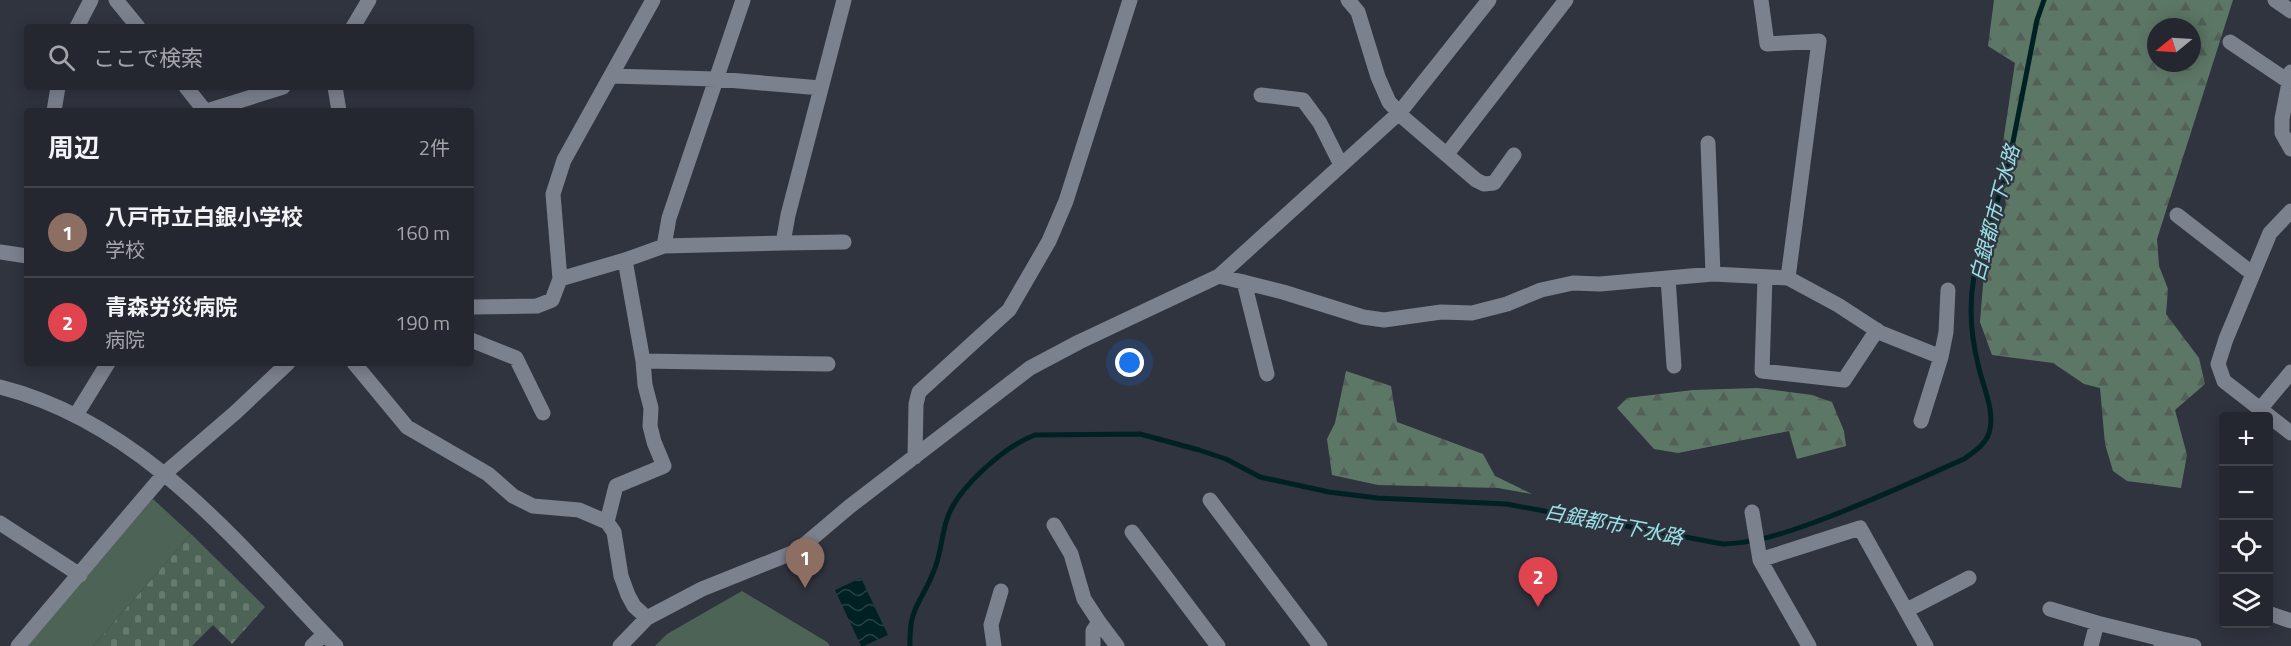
<!DOCTYPE html>
<html lang="ja">
<meta charset="utf-8">
<style>
:root{--surface:#24272f;--page:#30333b;--text:#f1f3f6;--muted:#a3a5aa;--line:#41444b;--accent:#8ace47}
body{margin:0;font-family:"Titillium Web","Noto Sans JP",sans-serif;background:var(--page);color:var(--text)}
.controls{position:absolute;right:18px;bottom:18px;display:grid;overflow:hidden;border-radius:6px;box-shadow:0 3px 15px #0003}
.controls button{width:54px;height:54px;display:grid;place-items:center;padding:0;border:0;border-bottom:2px solid var(--line);background:var(--surface);color:var(--text);font:30px sans-serif}
.compass{position:absolute;left:2147px;top:18px;width:54px;height:54px;border-radius:50%;background:var(--surface);box-shadow:0 3px 15px #0003;rotate:252deg}
.you{position:absolute;left:1130px;top:363px;width:21px;height:21px;margin:-15px;border:4px solid #fff;border-radius:50%;background:#1a73e8;box-shadow:0 0 0 9px #1a73e833}
.badge{display:grid;place-items:center;width:39px;height:39px;border-radius:50%;background:var(--accent);color:#fff;font-size:20px;font-weight:700}
.pin{position:absolute;translate:-50% -50px;filter:drop-shadow(0 2px 3px #0008)}
.pin::after{content:'';position:absolute;top:32px;width:21px;height:18px;background:inherit;clip-path:polygon(0 0,100% 0,50% 100%)}
.list{margin:0;padding:0;list-style:none}
h2{display:flex;justify-content:space-between;align-items:center;height:78px;margin:0;padding:0 24px;font-size:26px}
h2 small{font-size:20px;font-weight:400;color:var(--muted)}
.list li{display:grid;grid-template-columns:39px 1fr auto;gap:18px;align-items:center;box-sizing:border-box;height:90px;padding:0 24px;border-top:2px solid var(--line)}
.list b{display:block;font-size:22px;white-space:nowrap}
.list p{margin:0;font-size:20px;white-space:nowrap;color:var(--muted)}
.list em{font-size:20px;font-style:normal;color:var(--muted)}
.icon{flex:none;width:33px;height:33px;fill:none;stroke:currentColor;stroke-width:2;stroke-linecap:round;stroke-linejoin:round}
.map{position:relative;flex:none;width:2291px;height:646px;overflow:hidden}
.search{position:absolute;background:var(--surface);box-shadow:0 3px 15px #0003;left:24px;top:24px;width:450px;height:66px;display:flex;align-items:center;gap:15px;box-sizing:border-box;padding:0 21px;border-radius:6px;color:var(--muted);font-size:22px}
.panel{position:absolute;background:var(--surface);box-shadow:0 3px 15px #0003;left:24px;top:108px;width:450px;height:258px;border-radius:6px}
.map>svg:first-child{display:block}
</style>
<div class="map">
<svg width="2291" height="646" viewBox="0 0 2291 646">
<defs>
<pattern id="forest-firs" width="22" height="20" patternUnits="userSpaceOnUse" patternTransform="scale(1.5)"><rect width="22" height="20" fill="#5d7766"/><path d="M5 1l3.5 6h-7zM16 11l3.5 6h-7z" fill="#526058"/></pattern>
<pattern id="cemetery-stones" width="16" height="16" patternUnits="userSpaceOnUse" patternTransform="scale(1.5)"><rect width="16" height="16" fill="#4d6355"/><path d="M2 7V4a2 2 0 0 1 4 0v3zM10 15v-3a2 2 0 0 1 4 0v3z" fill="#677a6e"/></pattern>
<pattern id="water-waves" width="16" height="10" patternUnits="userSpaceOnUse" patternTransform="scale(1.5)"><rect width="16" height="10" fill="#002123"/><path d="M0 5q4-4 8 0t8 0" fill="none" stroke="#264244"/></pattern>
</defs>
<rect width="100%" height="100%" fill="#30343f"/>
<path fill="url(#forest-firs)" fill-rule="evenodd" d="M1994,0H2233L2157,239L2159,266L2168,289L2166,314L2199,358L2205,384L2175,410L2187,455L2181,488L2127,481L2113,471L2105,444L2100,388L2084,384L2053,363L1992,355L1980,322L1984,273L2006,205L1999,169L2015,63L1988,46ZM2156,27H2192V63H2156Z
M1346,371L1391,386L1397,422L1483,454L1495,476L1532,494L1498,488L1378,485L1332,475L1327,439L1335,423Z
M1758,388L1812,395L1832,402L1844,431L1846,446L1797,459L1789,431L1678,453L1654,449L1617,408L1627,398L1693,390Z"/>
<path fill="url(#cemetery-stones)" d="M191,534L265,607L232,644L213,625L192,646H93Z"/>
<path fill="#4d6355" d="M153,499L191,534L93,646H26Z
M742,591L827,642L830,646H655L667,634Z"/>
<path fill="url(#water-waves)" d="M861,578L888,635L864,646H861L835,590Z"/>
<g fill="none" stroke-linecap="round" stroke-linejoin="round">
<path stroke="#002123" stroke-width="5" d="M910,646C909,607 920,605 933,573C941,556 941,537 947,519C957,488 1005,446 1035,435L1140,434L1199,450L1226,459L1260,477L1329,492L1377,498L1506,504L1723,544C1753,543 1779,535 1807,525C1861,506 1912,482 1964,459C1974,452 1985,445 1989,433C1996,411 1982,385 1978,364C1971,336 1969,304 1974,276L2008,167L2037,20L2044,0"/>
<path stroke="#7c818e" stroke-width="15" d="M116,0L138,27
M1348,0L1358,12L1378,77L1389,102L1405,119L1476,180L1484,184L1494,183L1514,155
M1761,0L1767,44L1819,41L1788,278
M2275,0L2291,11
M77,27L91,0
M353,27L369,0
M2230,42L2288,81
M2291,72L2282,119V133L2291,149
M612,76L716,79L821,88
M186,87L205,111
M335,87L339,111
M1261,95L1303,100L1320,123L1341,165
M54,111L58,87
M207,111L283,87
M1708,143L1713,274
M1447,154L1566,0
M2291,211L2270,233L2226,339L2218,364L2224,381L2291,433
M2177,215L2253,274
M783,243L844,242
M664,246L669,218L743,0
M0,252L27,256
M625,260L643,361L828,364
M1219,276L1283,292L1363,317L1384,320L1441,312L1472,313L1507,304L1541,290L1573,283L1600,284L1713,274L1788,278L1838,305L1881,333L1941,357L1946,332L1948,290
M1765,277L1762,371L1844,380L1877,330
M1668,278L1674,366
M560,279L625,260L664,246L783,243L788,215L844,0
M1244,282L1267,374
M471,307L537,306L552,300L560,279L553,194L564,160L653,0
M471,340L516,358L543,413
M354,363L407,427L488,474L513,496L533,506L579,510L607,522L614,532L621,576L628,595L634,606L647,618
M0,387C143,423 238,544 336,646
M2261,408L2291,372
M76,415L108,363
M1921,421L1941,357
M915,457L916,404L919,392L1009,310L1049,241L1066,201L1130,0
M1210,500L1320,646
M1752,512L1760,560L1809,646
M607,522L616,486L664,466L654,442L650,426L651,408L645,385L643,361
M0,523L80,575
M1054,525L1071,554L1084,599L1099,622
M1132,532L1218,646
M1760,560L1860,528L1926,646
M2050,609L2097,623
M1907,610L1969,578
M2268,613L2291,621
M2162,639L2194,646
M18,646L164,474L236,412L288,363
M312,646L324,634
M620,646L647,618L702,589L797,551L849,507L1030,368L1079,342L1219,276L1400,112L1489,0
M994,646L991,625L1001,591
M1093,646V631L1099,622L1117,646
M2091,646L2097,623L2162,639L2161,646"/>
</g>
<g text-anchor="middle" dominant-baseline="central" stroke-width="4.5" stroke-linejoin="round" paint-order="stroke">
<g font-size="20" font-style="italic" fill="#9ae0e6" stroke="#30343f">
<text transform="translate(1994 213) rotate(-75)">白銀都市下水路</text>
<text transform="translate(1614 524) rotate(11)">白銀都市下水路</text>
</g>
</g>
</svg>
<div class="controls">
<button>+</button>
<button>−</button>
<button><svg class="icon" aria-label="locate" viewBox="0 0 24 24"><circle cx="12" cy="12" r="6"/><path d="M12 2v4M12 18v4M2 12h4M18 12h4"/></svg></button>
<button><svg class="icon" aria-label="layers" viewBox="0 0 24 24"><path d="M12 4l9 5-9 5-9-5zM3 14l9 5 9-5"/></svg></button>
</div>
<svg class="compass" viewBox="-18 -18 36 36"><path d="M0-13l5 13h-10z" fill="#e53935"/><path d="M0 13l5-13h-10z" fill="#a3a5aa"/></svg>
<div class="you"></div>
<div class="pin badge" style="left:805px;top:588px;background:#8d6e63">1</div>
<div class="pin badge" style="left:1538px;top:607px;background:#e0444e">2</div>
<div class="search"><svg class="icon" aria-label="search" viewBox="0 0 24 24"><circle cx="10" cy="10" r="6"/><path d="M15 15l6 6"/></svg>ここで検索</div>
<section class="panel">
<h2>周辺<small>2件</small></h2>
<ul class="list">
<li><span class="badge" style="background:#8d6e63">1</span><div><b>八戸市立白銀小学校</b><p>学校</p></div><em>160 m</em></li>
<li><span class="badge" style="background:#e0444e">2</span><div><b>青森労災病院</b><p>病院</p></div><em>190 m</em></li>
</ul>
</section>
</div>
